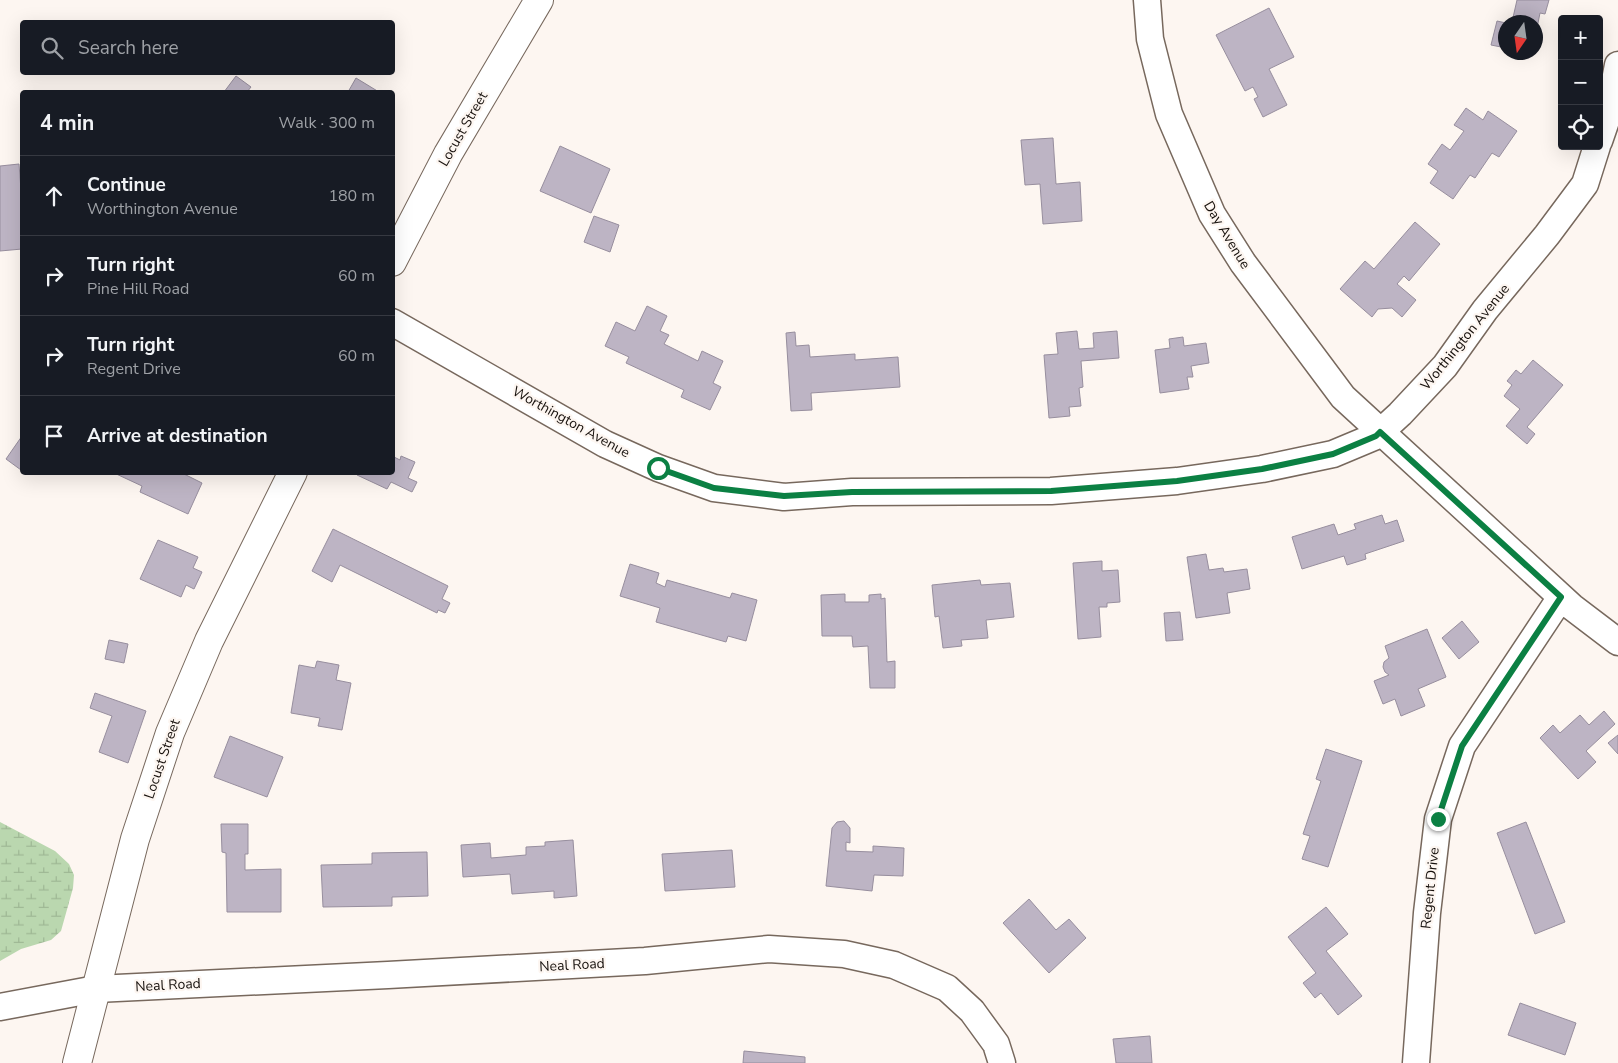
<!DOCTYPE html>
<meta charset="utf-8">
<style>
:root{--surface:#171b24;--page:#20242c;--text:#f1f3f6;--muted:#9ea1a6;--line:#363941}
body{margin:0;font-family:"Nunito Sans",sans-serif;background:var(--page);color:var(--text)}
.controls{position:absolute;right:15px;top:15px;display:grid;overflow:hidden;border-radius:5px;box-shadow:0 5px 20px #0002}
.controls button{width:45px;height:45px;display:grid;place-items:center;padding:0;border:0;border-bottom:1px solid var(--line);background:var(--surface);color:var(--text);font:25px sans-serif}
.compass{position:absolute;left:1498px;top:15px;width:45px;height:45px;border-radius:50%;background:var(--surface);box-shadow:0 5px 20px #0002;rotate:193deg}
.stop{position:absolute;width:15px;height:15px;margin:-11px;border:4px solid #0b8043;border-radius:50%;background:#fff}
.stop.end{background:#0b8043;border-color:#fff;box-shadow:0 1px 5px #0008}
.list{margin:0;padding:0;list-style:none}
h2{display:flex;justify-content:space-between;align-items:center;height:65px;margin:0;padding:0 20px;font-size:21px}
h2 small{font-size:16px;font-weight:400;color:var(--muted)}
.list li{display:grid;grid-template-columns:32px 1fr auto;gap:15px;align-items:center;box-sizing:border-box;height:80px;padding:0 20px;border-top:1px solid var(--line)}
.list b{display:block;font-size:19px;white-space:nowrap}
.list p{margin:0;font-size:16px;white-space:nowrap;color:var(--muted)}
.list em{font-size:16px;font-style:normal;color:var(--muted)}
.icon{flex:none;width:28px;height:28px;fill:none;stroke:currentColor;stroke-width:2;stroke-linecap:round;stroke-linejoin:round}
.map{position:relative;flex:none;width:1618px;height:1063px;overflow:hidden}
.search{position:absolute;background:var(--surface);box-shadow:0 5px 20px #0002;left:20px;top:20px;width:375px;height:55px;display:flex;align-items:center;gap:12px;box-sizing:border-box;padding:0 18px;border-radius:5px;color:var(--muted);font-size:19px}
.panel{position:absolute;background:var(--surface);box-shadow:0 5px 20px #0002;left:20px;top:90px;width:375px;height:385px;border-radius:5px}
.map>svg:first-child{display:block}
</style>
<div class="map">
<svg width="1618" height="1063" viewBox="0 0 1618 1063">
<defs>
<pattern id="wetland-marsh" width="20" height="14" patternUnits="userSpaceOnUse" patternTransform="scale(1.25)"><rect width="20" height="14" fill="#bad7af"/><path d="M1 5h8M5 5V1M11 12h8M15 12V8" fill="none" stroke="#9fb895"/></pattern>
</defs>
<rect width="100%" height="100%" fill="#fdf6f1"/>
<path fill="url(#wetland-marsh)" d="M0,822L55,851L69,864L74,875L73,888L61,931L51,940L21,949L0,961Z"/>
<path fill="#bdb4c4" stroke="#978e9e" d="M1517,0H1549L1545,14L1540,13L1536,33V22H1512Z
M1269,8L1294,57L1269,69L1287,105L1263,117L1254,99L1258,97L1253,87L1245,91L1216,35Z
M1497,21L1506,23V48L1491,45Z
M236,76L251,87L247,92H224Z
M356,78L379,92H348Z
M1466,108L1483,120L1488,111L1517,131L1499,157L1492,153L1475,178L1470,175L1453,199L1430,183L1438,171L1428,164L1442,144L1450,150L1464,131L1454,125Z
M1053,138L1056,184L1080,182L1082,221L1043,224L1040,184L1025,185L1021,140Z
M560,146L610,169L591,213L540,191Z
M19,164L22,203V249L0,251V166Z
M594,216L619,225L610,252L584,242Z
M1415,222L1440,244L1409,281L1404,276L1397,284L1416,300L1402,317L1392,308L1378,309L1372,317L1340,289L1365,261L1374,269Z
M647,306L667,316L660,331L669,335L664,344L698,361L702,351L723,361L713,383L721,387L710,410L681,397L684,390L626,363L629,357L605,346L616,322L635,331Z
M1077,331L1079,349L1094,348L1093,333L1117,331L1119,358L1081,361L1083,387L1079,388L1081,406L1069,407L1070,416L1049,418L1044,355L1058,354L1056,333Z
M795,332L796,346L809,345L810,357L855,354V360L898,357L900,387L811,393L812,410L791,411L786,333Z
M1183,337L1184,346L1206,343L1209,363L1191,366L1193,377H1187L1189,389L1160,393L1155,350L1170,348L1169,339Z
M1533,360L1563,385L1527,427L1535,434L1527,444L1506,426L1520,409L1504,396L1512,385L1507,381L1516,370L1521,374Z
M22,436V468L21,470L6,459Z
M392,456L400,460L401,456L415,462L408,478L417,482L412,492L391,482L387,489L357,475L358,472H392Z
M112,472H180L202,483L188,514L140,492L142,486Z
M1382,515L1385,524L1397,520L1404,541L1365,554L1366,559L1347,565L1344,556L1302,569L1292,537L1334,524L1338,535L1356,529L1354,524Z
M333,529L448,586L442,599L450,603L445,613L438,610L437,613L340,565L332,582L312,571Z
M158,540L198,557L193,568L202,572L194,589L186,585L181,597L140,579Z
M1206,554L1209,570L1223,568L1224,572L1247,569L1250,589L1227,593L1230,613L1196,618L1187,557Z
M1102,561V571L1118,570L1120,602L1107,603V607H1099L1101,637L1078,639L1073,563Z
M630,564L659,573L656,583L665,587L667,580L730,598L732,593L757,600L746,641L728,636L726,642L656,622L660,608L620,596Z
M980,580L981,585L1010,583L1014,617L986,620L988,638L961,640L962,646L943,648L939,616L935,617L932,585Z
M845,594V602H869V595L881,594V599L885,598L887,662L895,661V688H870L868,646L853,647L852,636H822L821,595Z
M1180,612L1183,640L1166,641L1164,613Z
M1462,621L1479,642L1459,659L1442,638Z
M1427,629L1446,677L1418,689L1425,706L1401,716L1395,699L1383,704L1374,681L1389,675L1385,672L1383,667L1384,662L1389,658L1385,646Z
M109,640L128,644L124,663L105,659Z
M317,661L339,665L336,680L351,683L342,730L318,726L320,718L291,713L299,665L315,668Z
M95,693L146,711L128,763L99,752L112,716L90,708Z
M1604,711L1615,724L1586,751L1596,762L1578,779L1540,738L1553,725L1560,733L1580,715L1589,725Z
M1618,735V754L1608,743Z
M230,736L283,757L267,797L214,777Z
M1326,749L1362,761L1328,867L1302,859L1310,836L1303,834L1321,781L1316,779Z
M844,821L850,828V843L846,842V851L873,852V846L904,848L903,876L874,875L872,891L826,886L832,828L837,822Z
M1526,822L1565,922L1535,934L1497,833Z
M221,824H248V854H245V870L281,869V912H227L226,853L222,852Z
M573,840L577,896L554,898V891L512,894L510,874L463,877L461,845L490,843L491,858L526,855V847L545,846V842Z
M732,850L735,887L665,891L662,854Z
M427,852L428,896L392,897V906L323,907L321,865L372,864V853Z
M1029,899L1056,930L1069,919L1086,938L1049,973L1003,923Z
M1326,907L1348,934L1326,951L1362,996L1338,1015L1321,993L1315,998L1303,983L1316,973L1288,937Z
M1520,1003L1576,1023L1565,1055L1508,1035Z
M1150,1036L1152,1063H1116L1113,1039Z
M744,1051L805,1057V1063H743Z"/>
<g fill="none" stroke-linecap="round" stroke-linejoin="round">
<g stroke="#77685d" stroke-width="29">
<path id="street" d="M1147,0L1150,39L1169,114L1212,214L1243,263L1343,397L1572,607L1618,642
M1599,141L1609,112L1618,65
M392,322L605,444L658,468L714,488L784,497L852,492L1051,491L1177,481L1262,469L1333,454L1376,436L1400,414L1445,366L1485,310L1547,235L1585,184L1597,146
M0,1007L96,989L388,975L645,961L769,949L844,954L894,965L947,988L972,1011L996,1044L1002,1063
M1416,1063L1427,913L1438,819L1462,746L1561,597"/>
</g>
<g stroke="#77685d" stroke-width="30">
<path id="secondary" d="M392,262L448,154L539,0
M77,1063L135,839L170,733L209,641L293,472"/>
</g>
<use href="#street" stroke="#fff" stroke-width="26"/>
<use href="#secondary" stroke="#fff" stroke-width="28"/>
</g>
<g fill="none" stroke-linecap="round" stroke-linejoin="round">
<path stroke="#0b8043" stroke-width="6" d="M658,468L714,488L784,496L852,492L1051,491L1177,481L1262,469L1333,454L1376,436L1380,432L1561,597L1462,746L1438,819"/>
</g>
<g text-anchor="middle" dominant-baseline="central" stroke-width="4.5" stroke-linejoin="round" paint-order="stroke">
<g font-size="14" fill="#17110d" stroke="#fdf6f1">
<text transform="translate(463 129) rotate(-60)">Locust Street</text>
<text transform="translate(1227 235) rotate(59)">Day Avenue</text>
<text transform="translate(1465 337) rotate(-51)">Worthington Avenue</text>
<text transform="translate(571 422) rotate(29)">Worthington Avenue</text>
<text transform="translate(162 759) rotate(-71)">Locust Street</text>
<text transform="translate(1430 888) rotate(-84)">Regent Drive</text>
<text transform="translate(572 965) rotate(-3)">Neal Road</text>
<text transform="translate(168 985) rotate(-3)">Neal Road</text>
</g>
</g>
</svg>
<div class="controls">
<button>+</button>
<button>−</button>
<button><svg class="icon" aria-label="locate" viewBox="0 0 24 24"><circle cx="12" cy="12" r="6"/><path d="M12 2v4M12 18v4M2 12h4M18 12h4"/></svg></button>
</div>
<svg class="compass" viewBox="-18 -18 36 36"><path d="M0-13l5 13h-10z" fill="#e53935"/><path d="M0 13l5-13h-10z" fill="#9ea1a6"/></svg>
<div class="stop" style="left:658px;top:468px"></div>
<div class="stop end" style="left:1438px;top:819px"></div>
<div class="search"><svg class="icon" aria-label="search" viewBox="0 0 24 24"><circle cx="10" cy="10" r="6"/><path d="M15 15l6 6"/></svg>Search here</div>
<section class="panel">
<h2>4 min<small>Walk · 300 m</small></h2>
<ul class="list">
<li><svg class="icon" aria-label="ahead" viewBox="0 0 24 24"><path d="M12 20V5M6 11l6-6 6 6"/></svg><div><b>Continue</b><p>Worthington Avenue</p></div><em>180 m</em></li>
<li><svg class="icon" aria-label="right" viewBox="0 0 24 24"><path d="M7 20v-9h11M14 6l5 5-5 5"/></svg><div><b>Turn right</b><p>Pine Hill Road</p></div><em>60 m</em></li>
<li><svg class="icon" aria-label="right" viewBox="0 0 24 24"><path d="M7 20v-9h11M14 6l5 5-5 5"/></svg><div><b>Turn right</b><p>Regent Drive</p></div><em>60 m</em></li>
<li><svg class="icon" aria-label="arrive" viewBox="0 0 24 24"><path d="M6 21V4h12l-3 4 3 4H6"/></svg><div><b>Arrive at destination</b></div></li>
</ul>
</section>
</div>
